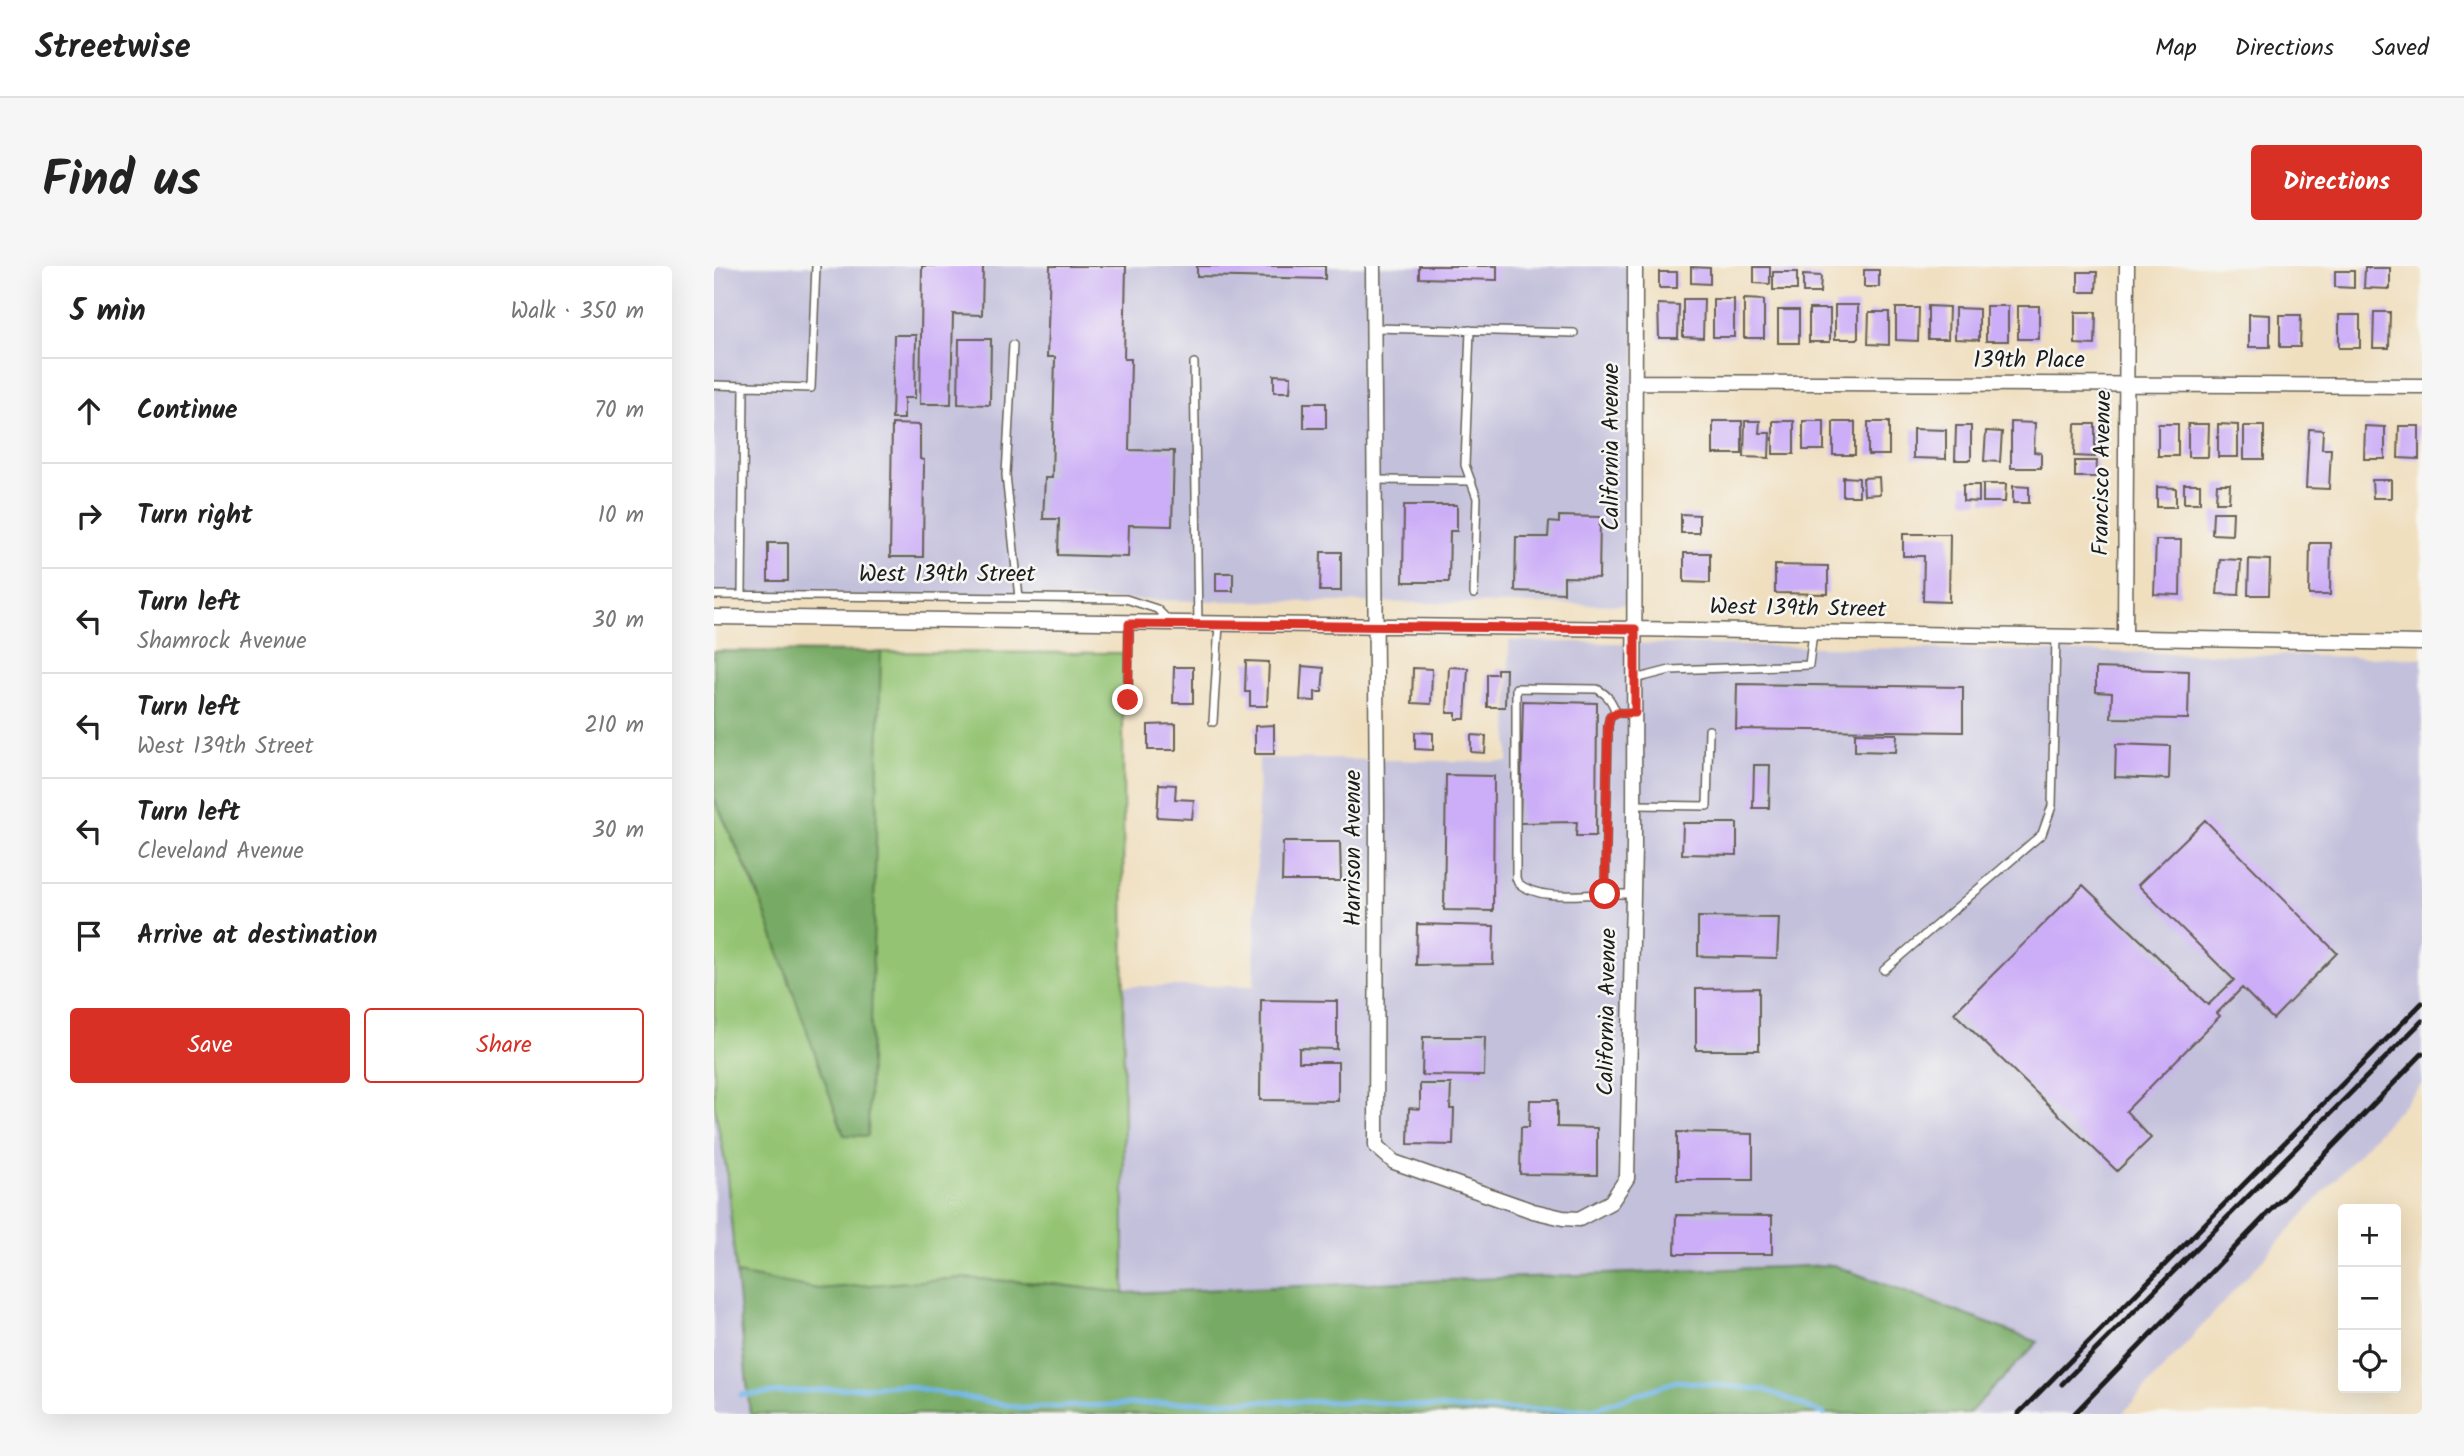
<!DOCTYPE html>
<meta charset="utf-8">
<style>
:root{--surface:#fff;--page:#f6f6f6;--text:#222;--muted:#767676;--line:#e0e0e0;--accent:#d93025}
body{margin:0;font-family:Kalam,sans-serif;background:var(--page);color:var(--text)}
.controls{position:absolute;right:21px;bottom:21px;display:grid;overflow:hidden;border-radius:7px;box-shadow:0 7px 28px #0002}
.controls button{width:63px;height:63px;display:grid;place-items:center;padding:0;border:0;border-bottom:2px solid var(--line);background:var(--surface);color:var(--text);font:35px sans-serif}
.stop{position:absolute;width:21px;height:21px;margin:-16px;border:5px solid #d93025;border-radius:50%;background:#fff}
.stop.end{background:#d93025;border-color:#fff;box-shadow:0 2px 7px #0008}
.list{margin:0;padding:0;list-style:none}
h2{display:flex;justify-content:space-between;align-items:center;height:91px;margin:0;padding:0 28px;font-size:30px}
h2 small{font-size:23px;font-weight:400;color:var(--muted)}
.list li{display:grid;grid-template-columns:46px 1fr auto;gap:21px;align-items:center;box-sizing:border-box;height:105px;padding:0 28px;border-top:2px solid var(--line)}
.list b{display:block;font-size:26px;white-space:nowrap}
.list p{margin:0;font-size:23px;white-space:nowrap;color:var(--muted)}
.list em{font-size:23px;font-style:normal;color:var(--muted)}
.actions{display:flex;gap:14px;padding:21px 28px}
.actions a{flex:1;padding:16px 0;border:2px solid var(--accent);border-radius:7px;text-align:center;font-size:24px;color:var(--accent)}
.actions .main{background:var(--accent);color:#fff}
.icon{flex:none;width:38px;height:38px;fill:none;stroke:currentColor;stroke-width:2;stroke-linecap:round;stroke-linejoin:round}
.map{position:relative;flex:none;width:1708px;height:1148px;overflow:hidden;border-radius:7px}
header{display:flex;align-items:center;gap:42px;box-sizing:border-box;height:98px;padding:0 35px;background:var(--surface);border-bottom:2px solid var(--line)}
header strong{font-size:33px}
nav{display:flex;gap:38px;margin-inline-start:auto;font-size:24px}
.intro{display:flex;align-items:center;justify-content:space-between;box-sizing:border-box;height:168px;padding:0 42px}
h1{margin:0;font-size:49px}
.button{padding:18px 32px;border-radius:7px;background:var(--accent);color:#fff;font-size:24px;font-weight:700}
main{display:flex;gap:42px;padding:0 42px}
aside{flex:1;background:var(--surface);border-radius:7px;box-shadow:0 7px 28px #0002}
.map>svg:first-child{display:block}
</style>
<header>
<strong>Streetwise</strong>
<nav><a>Map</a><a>Directions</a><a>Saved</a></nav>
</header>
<div class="intro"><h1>Find us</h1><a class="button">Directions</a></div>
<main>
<aside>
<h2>5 min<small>Walk · 350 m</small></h2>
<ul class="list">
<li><svg class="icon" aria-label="ahead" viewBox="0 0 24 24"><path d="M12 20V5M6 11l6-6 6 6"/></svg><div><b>Continue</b></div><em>70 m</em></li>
<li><svg class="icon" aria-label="right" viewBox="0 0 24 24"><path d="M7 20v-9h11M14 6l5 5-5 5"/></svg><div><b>Turn right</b></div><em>10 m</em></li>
<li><svg class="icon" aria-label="left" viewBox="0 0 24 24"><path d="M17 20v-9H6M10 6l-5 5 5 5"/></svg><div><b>Turn left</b><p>Shamrock Avenue</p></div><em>30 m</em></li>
<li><svg class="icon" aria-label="left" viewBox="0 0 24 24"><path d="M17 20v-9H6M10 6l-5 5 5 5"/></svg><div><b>Turn left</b><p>West 139th Street</p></div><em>210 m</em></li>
<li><svg class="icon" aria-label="left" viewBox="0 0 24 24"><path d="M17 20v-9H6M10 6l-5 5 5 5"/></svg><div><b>Turn left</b><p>Cleveland Avenue</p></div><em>30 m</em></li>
<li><svg class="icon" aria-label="arrive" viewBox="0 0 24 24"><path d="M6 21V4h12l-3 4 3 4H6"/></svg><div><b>Arrive at destination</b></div></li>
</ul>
<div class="actions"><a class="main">Save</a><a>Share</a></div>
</aside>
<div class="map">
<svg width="1708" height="1148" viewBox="0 0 1708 1148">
<rect width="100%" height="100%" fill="#f6f6f2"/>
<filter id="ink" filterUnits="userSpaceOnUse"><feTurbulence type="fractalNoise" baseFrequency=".0143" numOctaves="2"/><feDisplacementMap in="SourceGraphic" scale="14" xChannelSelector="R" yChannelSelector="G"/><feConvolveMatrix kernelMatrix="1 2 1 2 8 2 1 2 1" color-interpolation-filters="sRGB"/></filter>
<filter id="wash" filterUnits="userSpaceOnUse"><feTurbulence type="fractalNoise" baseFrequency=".00686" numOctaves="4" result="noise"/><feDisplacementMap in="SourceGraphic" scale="28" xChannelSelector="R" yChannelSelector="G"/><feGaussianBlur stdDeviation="1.57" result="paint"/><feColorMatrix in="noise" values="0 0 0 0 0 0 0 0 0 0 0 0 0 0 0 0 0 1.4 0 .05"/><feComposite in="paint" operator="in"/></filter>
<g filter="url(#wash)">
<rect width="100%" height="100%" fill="#f0dfbf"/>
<path fill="#c3c0db" d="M0,0H921V339L0,330Z
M795,375L1708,392V818L1408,1148H1254L1324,1076L410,1027L411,720H540L545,492L794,496Z
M0,838L12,901L36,1148H0Z"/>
<path fill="#94c473" stroke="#587048" stroke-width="2" d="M167,386L409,387L410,1027L339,1018L248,1012L104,1023L22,1008L12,901L0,838V532L153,870Z"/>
<path fill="#77aa65" stroke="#4a6340" stroke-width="2" d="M0,385L167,386L154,870L130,869L43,625L0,532Z
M1119,999L1324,1076L1254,1148H36L22,1008L104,1023L248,1012L339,1018L410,1027Z"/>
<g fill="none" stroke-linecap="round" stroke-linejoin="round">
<path stroke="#70b5e6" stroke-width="5" d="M27,1129L186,1119L309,1142L510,1135L658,1136L759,1144L879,1143L963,1115L1052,1124L1110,1148"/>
</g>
<g id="blocks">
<path fill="#ccadf7" d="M208,0H269L268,49L239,48L237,138H206Z
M336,0H412L410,93H417L415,184L460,185L458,260L415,259L414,291L344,289L345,253H329L331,212H338L341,91H333Z
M483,0H611V13L483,10Z
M705,0H783V14L705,12Z
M977,1L996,2V18L977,17Z
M1040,1H1056V18L1040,17Z
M1651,2H1676V23L1650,22Z
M1150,4H1165V21H1150Z
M1621,5H1640V22L1621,21Z
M945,6H963V22H945Z
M1059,6H1083V24H1059Z
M1364,6H1383L1382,26H1364Z
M1089,9L1107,10L1106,27H1089Z
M969,33H990L989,72L969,71Z
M999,33H1020V71H999Z
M1030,33L1050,34V72H1030Z
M944,38L965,39L964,72H945Z
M1121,39H1144V73H1121Z
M1214,40L1235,41L1234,73H1214Z
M1272,40H1294V75H1272Z
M1304,40H1325V73H1304Z
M1182,42H1205L1204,75L1182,74Z
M1241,42L1265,43V74L1241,73Z
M1095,43H1116V76H1095Z
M1064,44H1085V77H1064Z
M1155,46H1175V79L1154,78Z
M1361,46H1382L1381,79L1361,78Z
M1660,46H1676L1675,82H1659Z
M1535,48L1556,49V81H1535Z
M1566,49H1587L1586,81H1566Z
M1625,49H1646V82H1625Z
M180,69H202L201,132H190V153H178Z
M245,73H277L276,139L244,138Z
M560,109L577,110L576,126H560Z
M590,137H612V162H590Z
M999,155H1028V188H999Z
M1031,155H1046L1045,167H1056L1055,192L1030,191Z
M1059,155H1080V188H1059Z
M1089,155H1110V184H1089Z
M1119,156H1141V189H1119Z
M1154,156H1175V189H1154Z
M1297,156L1321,157L1320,186L1327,187V202H1297Z
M178,158L206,159V193L210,194L209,291H176Z
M1361,158H1381V191L1360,190Z
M1444,158H1464V190H1444Z
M1474,158H1495L1494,191H1474Z
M1504,158L1524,159V191H1504Z
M1242,160H1257V194H1241Z
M1530,160H1550V193H1530Z
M1651,160L1671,161V193H1650Z
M1685,160H1705V193L1684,192Z
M1199,163L1232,164V193L1199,192Z
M1595,163L1609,164L1608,183H1617L1615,223L1592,222Z
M1272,165L1288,166L1286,196L1270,195Z
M1361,195H1383L1382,211H1361Z
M1129,211L1145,212V230H1129Z
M1165,211L1166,228L1150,229L1149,212Z
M1658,214H1677V232H1659Z
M1269,218H1292L1291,236H1269Z
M1470,218H1486V237H1470Z
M1503,218H1516L1515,236H1502Z
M1249,219H1265V236L1249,235Z
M1299,220L1315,221V237H1299Z
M1443,221L1462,222V241H1443Z
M690,239H743V265H736L735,316H689Z
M1499,246H1519L1518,269L1498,268Z
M967,248L985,249V267H967Z
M845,250L886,251L885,312L850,311V327L801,325L802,271H834L835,256L845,257Z
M1189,268H1236L1235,336L1209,335L1210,290H1189Z
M1442,274H1467L1466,329L1440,328Z
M54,277H74V315H54Z
M1596,277H1617L1616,329H1595Z
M607,286H627V325H606Z
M970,287H996V317L970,316Z
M1506,293L1527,294L1525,329L1503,328Z
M1535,293L1556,294L1555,329H1534Z
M1061,299L1114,300V328L1061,327Z
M502,307H519V325H502Z
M532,395L555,396L553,440H536V426H531Z
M588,400L610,402L608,426H601V435L586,434Z
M460,401H479V437H459Z
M735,401L754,402L751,453H742V447H733Z
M699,402L718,403L717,438L698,437Z
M1382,402L1475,405L1474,453L1397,452L1398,427L1382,426Z
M783,403H792L791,441H773V408H783Z
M1023,418L1249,421V466L1022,463Z
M809,435L883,437L882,570H862L863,556L806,557Z
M462,458V484H434V459Z
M560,459V488H541V460Z
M701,466L719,467V484L701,483Z
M1141,467L1183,468L1182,486L1141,485Z
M757,469L772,470L771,487L757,486Z
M1402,478L1456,480L1455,513L1401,511Z
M1040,499H1056L1055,542H1039Z
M732,509L780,510L779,645L730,644Z
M445,518L462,519L461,533L480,534L478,553L443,551Z
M1491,554L1623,687L1559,753L1528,722L1503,747L1506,750L1412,845L1437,872L1403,905L1240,747L1369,619L1494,739L1520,714L1424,619Z
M969,557H1023V589L968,588Z
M569,576H626L627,615H568Z
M984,651L1065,652L1063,692L984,690Z
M703,658L780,660L779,698L702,699Z
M1045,722V784H982V723Z
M547,734L623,735V783L585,782V796H624V835L546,834Z
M709,771H771L770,810L708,809Z
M706,818H737L736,843H740L739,879L694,878L695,842L706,843Z
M816,834H843V861L883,862V909L806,908L807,861H815Z
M963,866L1039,868V914H963Z
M962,949L1058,950V988H961Z"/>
</g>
</g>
<g filter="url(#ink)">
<use href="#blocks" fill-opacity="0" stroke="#666055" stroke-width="2"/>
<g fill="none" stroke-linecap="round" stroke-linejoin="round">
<g stroke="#666055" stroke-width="10">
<path id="service" d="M660,62L860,67
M756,64L751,199L763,232L760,328
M299,79L292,209L305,332
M480,97L484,358
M0,119L97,122L102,0
M661,214L757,215
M0,329L412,333L443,343L455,355
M28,329L30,120
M921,413L956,404L1095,399L1099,366
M414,434L415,358
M499,456L505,358
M921,539L993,540L995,464
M891,628C864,628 826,635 804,617L802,612V422L883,423C894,429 898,435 902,447
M919,628H891L894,460L896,450L902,447H920
M1170,704L1328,568L1338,540L1342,372"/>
</g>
<g stroke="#666055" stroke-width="17">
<path id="minor" d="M659,0L663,546L662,880L680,896L819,945L849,952L865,953L897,936L913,912L920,580L921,0
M921,116L1708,120
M0,351L921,363L1708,377
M1411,373L1413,0"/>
</g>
<use href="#service" stroke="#fff" stroke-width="7"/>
<use href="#minor" stroke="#fff" stroke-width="14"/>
<path stroke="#1c1c1c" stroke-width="5" d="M1348,1118L1708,755
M1304,1148L1708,737
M1360,1148L1708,788"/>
</g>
</g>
<g fill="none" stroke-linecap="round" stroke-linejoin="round" filter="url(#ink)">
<path stroke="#d93025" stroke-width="9" d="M414,434L415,358L921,363V447H902L896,450L894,460L891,628"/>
</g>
<g text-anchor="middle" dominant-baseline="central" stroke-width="5" stroke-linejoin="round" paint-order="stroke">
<g font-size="23" fill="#1c1c1c" stroke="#f6f6f2">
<text x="1315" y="95">139th Place</text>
<text transform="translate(898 181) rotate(-90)">California Avenue</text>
<text transform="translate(1389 207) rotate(-89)">Francisco Avenue</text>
<text x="233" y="309">West 139th Street</text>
<text transform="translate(1084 343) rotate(1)">West 139th Street</text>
<text transform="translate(640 582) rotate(-90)">Harrison Avenue</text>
<text transform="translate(894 746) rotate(-89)">California Avenue</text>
</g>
</g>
</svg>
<div class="controls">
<button>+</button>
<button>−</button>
<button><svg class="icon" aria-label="locate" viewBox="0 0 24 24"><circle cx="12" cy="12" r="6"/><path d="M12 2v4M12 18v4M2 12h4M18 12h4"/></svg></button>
</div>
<div class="stop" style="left:891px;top:628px"></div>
<div class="stop end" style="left:414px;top:434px"></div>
</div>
</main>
